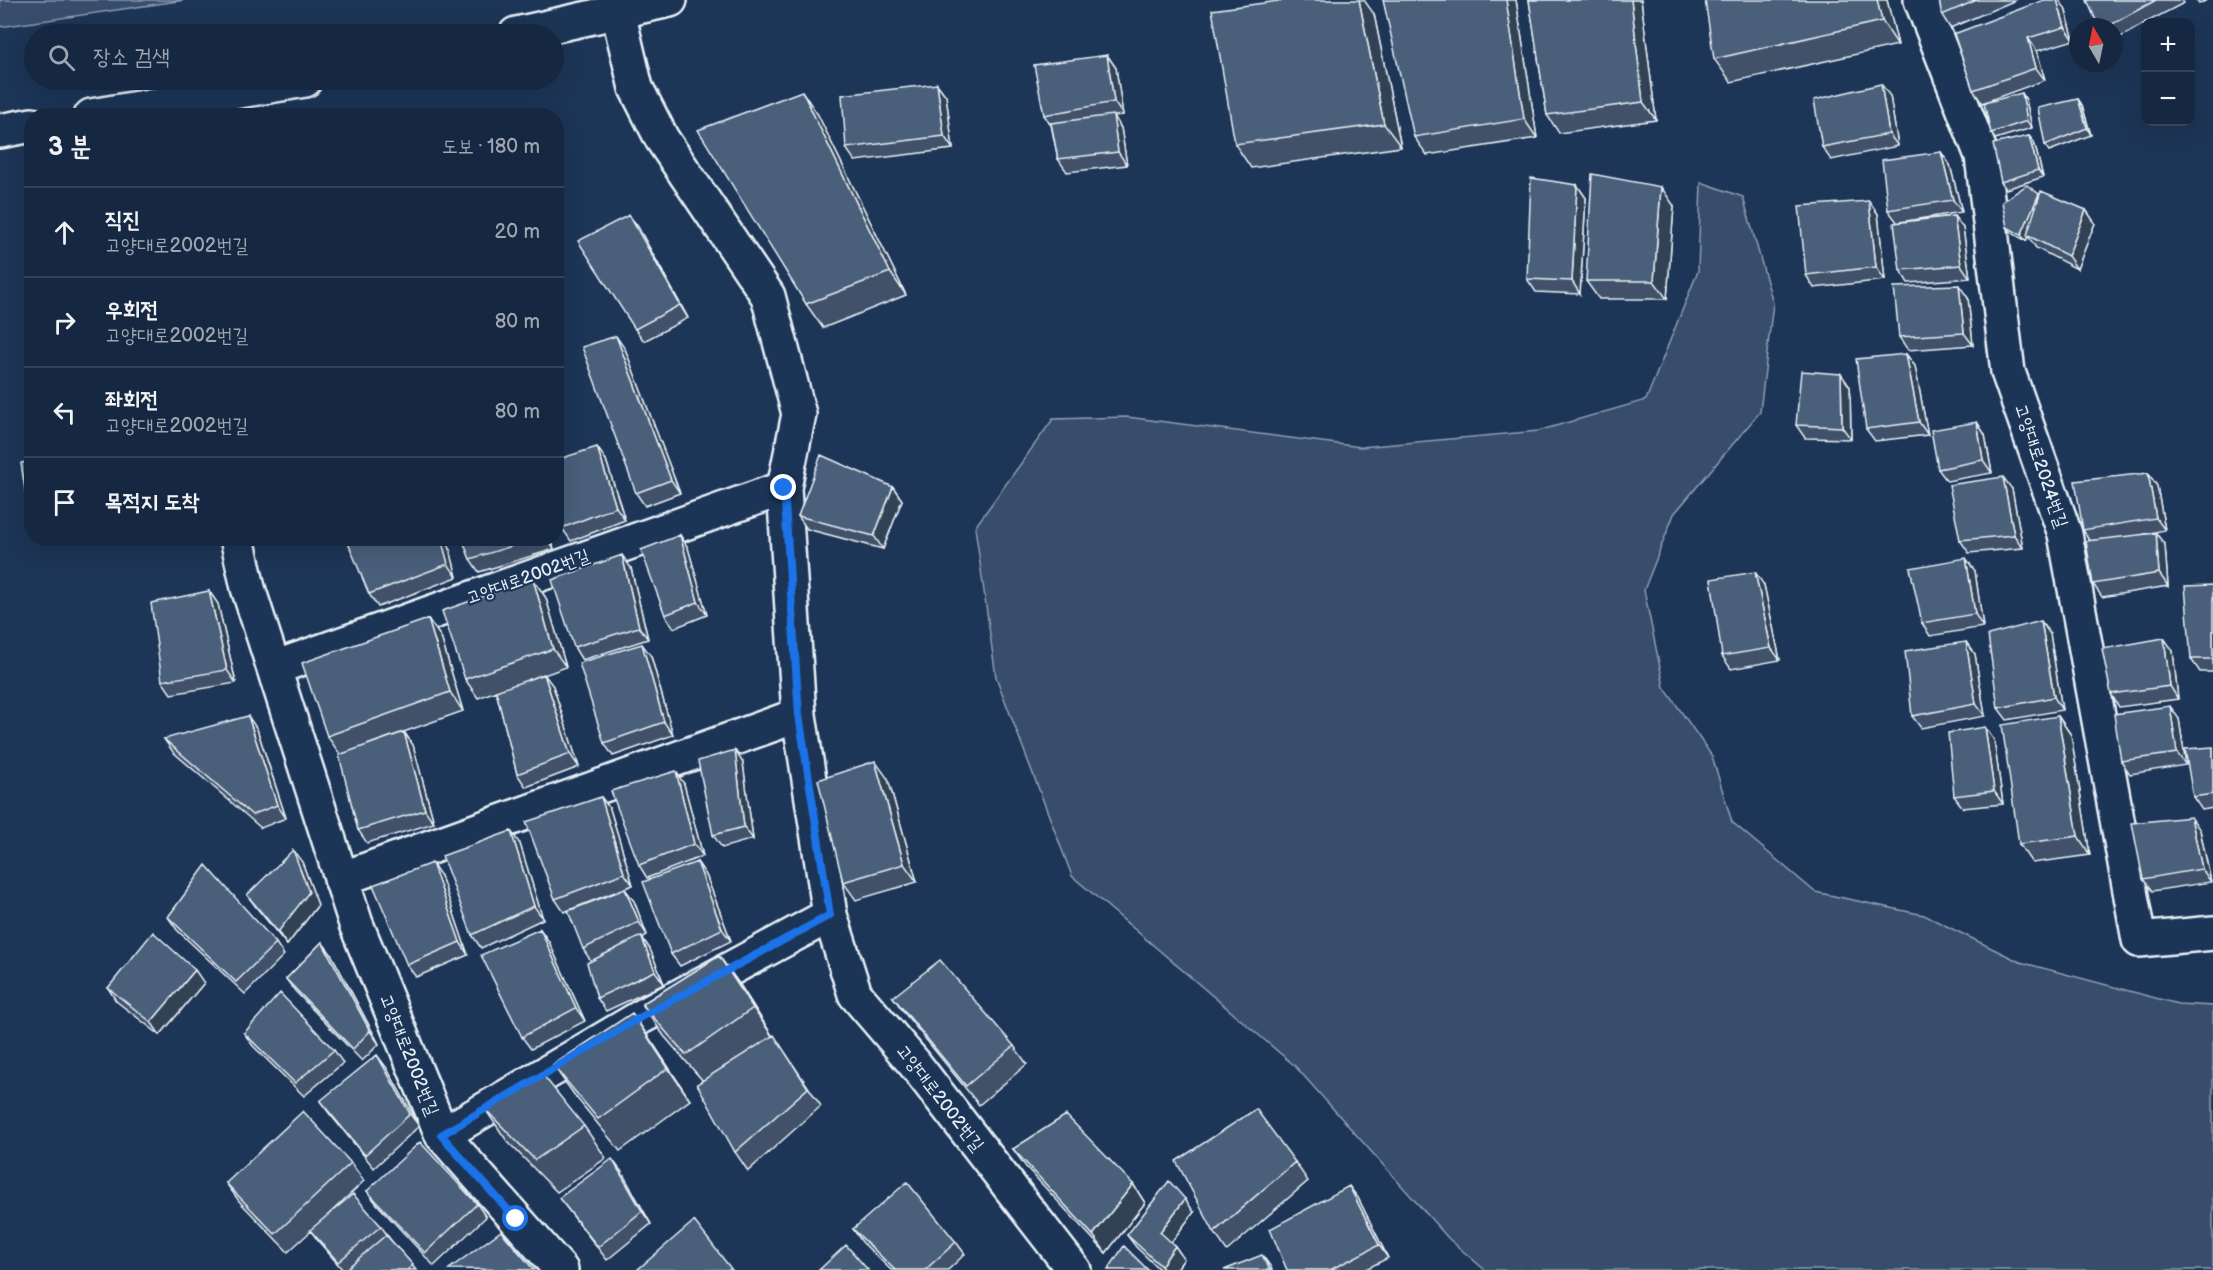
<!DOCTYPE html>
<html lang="ko">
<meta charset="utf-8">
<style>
:root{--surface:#162841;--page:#1f3048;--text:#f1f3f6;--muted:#9ea6b1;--line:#35445a}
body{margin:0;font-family:"Balsamiq Sans","Poor Story",sans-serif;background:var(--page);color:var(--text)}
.controls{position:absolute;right:18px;top:18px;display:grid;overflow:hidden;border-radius:12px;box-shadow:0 6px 24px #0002}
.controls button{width:54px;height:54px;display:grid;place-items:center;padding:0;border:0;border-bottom:2px solid var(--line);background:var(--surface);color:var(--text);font:30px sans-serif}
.compass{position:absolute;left:2069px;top:18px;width:54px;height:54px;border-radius:50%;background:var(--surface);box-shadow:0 6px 24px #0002;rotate:351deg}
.stop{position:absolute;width:18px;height:18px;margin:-14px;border:4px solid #1a73e8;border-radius:50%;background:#fff}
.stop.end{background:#1a73e8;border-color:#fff;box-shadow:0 2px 6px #0008}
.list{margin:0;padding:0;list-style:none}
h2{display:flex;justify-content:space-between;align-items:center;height:78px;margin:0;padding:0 24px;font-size:26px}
h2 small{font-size:20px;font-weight:400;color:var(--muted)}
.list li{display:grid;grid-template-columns:39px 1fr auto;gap:18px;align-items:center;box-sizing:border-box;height:90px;padding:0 24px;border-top:2px solid var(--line)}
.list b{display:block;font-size:22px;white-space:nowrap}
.list p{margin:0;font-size:20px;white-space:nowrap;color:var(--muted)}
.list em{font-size:20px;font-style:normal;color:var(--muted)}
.icon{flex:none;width:33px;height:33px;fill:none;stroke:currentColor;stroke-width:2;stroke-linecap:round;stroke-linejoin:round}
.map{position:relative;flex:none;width:2213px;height:1270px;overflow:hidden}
.search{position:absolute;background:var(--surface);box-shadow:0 6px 24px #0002;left:24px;top:24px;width:540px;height:66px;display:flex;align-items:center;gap:15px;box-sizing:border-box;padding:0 21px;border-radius:33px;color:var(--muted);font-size:22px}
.panel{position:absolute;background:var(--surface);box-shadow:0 6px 24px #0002;left:24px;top:108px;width:540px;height:438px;border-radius:24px}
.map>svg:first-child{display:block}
</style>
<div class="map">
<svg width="2213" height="1270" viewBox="0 0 2213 1270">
<rect width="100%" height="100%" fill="#1d3557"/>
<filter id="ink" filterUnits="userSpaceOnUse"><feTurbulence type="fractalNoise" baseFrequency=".0167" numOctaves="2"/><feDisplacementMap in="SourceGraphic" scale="12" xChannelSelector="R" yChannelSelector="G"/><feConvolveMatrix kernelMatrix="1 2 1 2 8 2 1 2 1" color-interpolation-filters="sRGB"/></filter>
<g filter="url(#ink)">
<path fill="#374d6c" stroke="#909fb2" stroke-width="1.5" d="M0,0H185L0,27Z
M1701,182L1743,197L1773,303L1760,412L1674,514L1644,590L1664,687L1712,756L1732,822L1815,892L1924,915L2020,962L2178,1004L2213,1006V1270H1485L1449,1239L1295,1066L1072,876L996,677L975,527L1053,419L1127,417L1361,447L1538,431L1646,400L1698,271Z"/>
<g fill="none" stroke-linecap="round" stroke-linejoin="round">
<g stroke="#e8f1f8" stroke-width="38">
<path id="minor" d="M1921,0L1982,156L2008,372L2065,534L2139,940L2213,933
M618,12L636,88L662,139L768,296L799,414L784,488L799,715L830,915L855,994L914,1063L1074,1270
M237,538L248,588L356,924L442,1135L561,1270
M274,668L784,488
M341,879L799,715
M442,1135L641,1017L830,915"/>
</g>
<g stroke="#e8f1f8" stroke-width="38">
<path id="major" d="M516,34L670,0
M91,116L305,80
M0,131L32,125"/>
</g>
<use href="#minor" stroke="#1d3557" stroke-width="33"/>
<use href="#major" stroke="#1d3557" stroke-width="33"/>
</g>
<path fill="#3f5169" stroke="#e8f1f8" stroke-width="1.5" d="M1516,0L1537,138L1427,155L1414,137Z
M1529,0H1641L1656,120L1559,133L1547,115Z
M1887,0L1898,45L1731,82L1714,59Z
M1939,0H2016L1950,28L1942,15Z
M2087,0H2182L2184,3L2147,22H2145V23L2114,41V27H2099Z
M2196,0H2207L2199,4Z
M2065,8L2074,40L2037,51L2045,80L1982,103L1973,90L1954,34Z
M1374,14L1401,147L1251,168L1235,144Z
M1107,55L1116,68L1123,115L1114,116L1121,128L1127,165L1067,172L1058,159L1051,125L1044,115Z
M937,84L946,96L953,149L855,161L846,148Z
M2022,93L2026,100L2032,128L1995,139L1991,133Z
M1890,96L1898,146L1831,160L1822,147Z
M2078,99L2082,105L2091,135L2049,151L2045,145Z
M818,115L906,295L823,328L806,304Z
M2029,136L2034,142L2043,177L2006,189L2001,182Z
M1941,152L1950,165L1962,212L1900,222L1954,216L1963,228L1970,278L1908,283L1900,270L1897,222L1888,210Z
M1577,185L1586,198L1580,294L1536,292L1527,279Z
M2040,195L2086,210L2095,223L2077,269L2036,248L2028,236L2026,241L2012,233L2007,227Z
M1869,201L1878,214L1885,280L1814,288L1806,275Z
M1674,206L1667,299H1599L1586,281Z
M638,227L688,318L644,341L635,329Z
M1968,298L1973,345L1908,350L1899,337Z
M625,349L680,493L645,506L636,493Z
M1906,354L1915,366L1928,435L1875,441L1866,429Z
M1850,387L1851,439L1805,438L1796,425Z
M1977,422L1985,435L1992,473L1947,481L1938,469Z
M606,460L625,520L571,541L562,528Z
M2148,473L2157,486L2165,530L2140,535L2165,545L2168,586L2102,597L2093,584L2090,541L2083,530Z
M893,487L902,500L883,549L807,529L798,516Z
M2012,489L2023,548L1969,553L1960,540Z
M680,535L688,548L707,615L674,628L665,615Z
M42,538H53L43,541Z
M447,538L457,577L378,607L369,594Z
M462,538H551L554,549L479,572L470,559Z
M631,568L648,639L582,660L574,647Z
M1975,571L1983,627L1930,636L1922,623Z
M533,579L546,598L566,667L544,675L553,686L579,767L526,787L517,774L496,691L478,698L465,679Z
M1764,585L1780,660L1731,669L1722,656Z
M2213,585V672H2200L2191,659Z
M209,591L218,604L236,683L171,694L162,681Z
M428,619L441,637L463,711L367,745L404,732L413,745L434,823L367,843L358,830L340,754L327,736Z
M2050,634L2062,710L2007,720L1998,708Z
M1966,642L1975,654L1985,716L1921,728L1912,716Z
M2173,651L2178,699L2119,707L2111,694Z
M651,656L673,735L613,756L604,743Z
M2058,716L2071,735L2090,855L2032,863L2019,844Z
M2179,719L2186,765L2130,774L2121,761Z
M257,729L286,818L261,828L173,752L164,739Z
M1994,740L2003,804L1963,808L1954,796Z
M2213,747V808L2202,810L2193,797Z
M743,763L753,839L722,848L713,835Z
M888,779L917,882L856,900L843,882Z
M684,784L703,856L647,878L639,865Z
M601,797L610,809L633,885L564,912L555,899Z
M2200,830L2211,882L2152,891L2143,879Z
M520,844L543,919L481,948L472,935Z
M302,862L318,905L287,945L256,907L247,895Z
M697,862L706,875L731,941L680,966L671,954Z
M441,876L468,955L416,977L407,965Z
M625,889L634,901L647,935L642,938L650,949L664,984L606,1011L597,998L591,961L583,949Z
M168,917L276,943L284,955L245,994L177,930Z
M540,929L549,942L585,1021L531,1049L522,1037Z
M322,942L331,954L379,1044L362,1061L295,991L286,979Z
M719,956L742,988L772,1036L786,1054L821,1106L748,1171L735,1152L703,1081L664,1036L642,1004Z
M204,983L160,1035L116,1001L108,988Z
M893,997L1014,1046L1027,1064L979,1105L906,1015Z
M244,1033L334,1050L343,1063L304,1096L253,1046Z
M654,1045L690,1100L620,1151L575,1096L553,1065Z
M386,1067L419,1126L374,1168L329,1113L320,1101Z
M485,1109L584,1126L606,1158L557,1192L507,1141Z
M1013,1149L1133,1184L1145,1203L1106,1253L1026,1167Z
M1295,1162L1308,1181L1227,1251L1214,1232Z
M351,1163L364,1181L330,1213L381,1226L390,1239L416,1270H343L319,1242L311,1231L288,1252L239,1201L226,1183Z
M621,1171L651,1224L607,1260L559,1198Z
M367,1191L477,1204L486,1217L434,1266L376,1203Z
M1358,1198L1388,1258L1364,1270H1287Z
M1194,1212L1171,1242L1175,1246L1184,1259L1176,1270H1160L1136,1247L1127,1235Z
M853,1229L956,1242L965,1254L948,1270H891L862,1242Z"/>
<path fill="#334255" stroke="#e8f1f8" stroke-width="1.5" d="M1359,0H1364L1374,14L1401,147L1384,124Z
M1506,0H1516L1537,138L1524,119Z
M1631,0H1641L1656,120L1643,102Z
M1877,0H1887L1898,45L1882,21Z
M2057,0H2059L2065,8L2074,40L2065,27Z
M2028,38L2037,51L2045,80L2036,68Z
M1107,55L1116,68L1123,115L1114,102Z
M937,84L946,96L953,149L944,136Z
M1881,84L1890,96L1898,146L1889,134Z
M802,91L818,115L906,295L890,272Z
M2022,93L2026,100L2032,128L2027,121Z
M2078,99L2082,105L2091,135L2087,128Z
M1113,115L1121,128L1127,165L1118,152Z
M2029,136L2034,142L2043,177L2038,170Z
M1941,152L1950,165L1962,212L1953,200Z
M1577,185L1586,198L1580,294L1572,281Z
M1661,187L1674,206L1667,299L1654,281Z
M2039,194L2044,200L2026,241L2021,235Z
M1869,201L1878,214L1885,280L1876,267Z
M2086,210L2095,223L2077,269L2068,256Z
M629,215L638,227L688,318L680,305Z
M1954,216L1963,228L1970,278L1961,265Z
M1959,285L1968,298L1973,345L1964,333Z
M616,336L625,349L680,493L671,480Z
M1906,354L1915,366L1928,435L1919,422Z
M1841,374L1850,387L1851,439L1842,427Z
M1977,422L1985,435L1992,473L1983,460Z
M597,447L606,460L625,520L616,507Z
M2148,473L2157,486L2165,530L2156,518Z
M2003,477L2012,489L2023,548L2014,535Z
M893,487L902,500L883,549L874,536Z
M2156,533L2165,545L2168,586L2159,573Z
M680,535L688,548L707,615L698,602Z
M441,538H447L457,577L448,564Z
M547,538H551L554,549Z
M622,555L631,568L648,639L639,627Z
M1966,558L1975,571L1983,627L1975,614Z
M1755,572L1764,585L1780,660L1771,648Z
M533,579L546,598L566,667L553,649Z
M209,591L218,604L236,683L227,670Z
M428,619L441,637L463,711L450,692Z
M2041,621L2050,634L2062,710L2054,697Z
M2164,638L2173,651L2178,699L2170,686Z
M1966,642L1975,654L1985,716L1976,704Z
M642,644L651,656L673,735L664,722Z
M544,674L553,686L579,767L570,754Z
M2170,706L2179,719L2186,765L2177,753Z
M248,716L257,729L286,818L277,805Z
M2058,716L2071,735L2090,855L2078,836Z
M1985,727L1994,740L2003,804L1994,791Z
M404,732L413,745L434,823L425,810Z
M735,750L743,763L753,839L744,827Z
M875,761L888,779L917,882L904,864Z
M676,771L684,784L703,856L694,844Z
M601,797L610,809L633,885L624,873Z
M2191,817L2200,830L2211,882L2202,869Z
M511,831L520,844L543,919L534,906Z
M293,850L302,862L318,905L287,945L278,932Z
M697,862L706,875L731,941L722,929Z
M432,863L441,876L468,955L460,942Z
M625,889L634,901L647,935L639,922Z
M540,929L549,942L585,1021L576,1008Z
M641,936L650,949L664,984L655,971Z
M322,942L331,954L379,1044L370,1031Z
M719,956L742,988L775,1040L753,1008Z
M195,970L204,983L160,1035L151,1022Z
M632,1013L654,1045L690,1100L668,1068Z
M377,1055L386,1067L419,1126L410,1114Z
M612,1159L621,1171L651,1224L642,1211Z
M1133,1184L1145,1203L1106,1253L1093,1235Z
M1349,1186L1358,1198L1388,1258L1379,1245Z
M1185,1199L1194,1212L1169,1245L1160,1232Z
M1175,1246L1184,1259L1176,1270H1164L1161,1266Z
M1262,1255L1271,1267L1272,1270H1270Z"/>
<path fill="#495e7a" stroke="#e8f1f8" stroke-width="1.5" d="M1286,0H1359L1384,124L1235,144L1212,10Z
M1383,0H1506L1524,119L1414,137Z
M1529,0H1631L1643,102L1547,115Z
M1705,0H1877L1882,21L1714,59Z
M1939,0H1977L1942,15Z
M2044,0H2057L2065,27L2028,38L2036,68L1973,90L1954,34Z
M2087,0H2156L2107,27H2099Z
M1107,55L1114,102L1044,115L1034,65Z
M937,84L944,136L846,148L842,95Z
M1881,84L1889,134L1822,147L1814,100Z
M802,91L890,272L806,304L698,130Z
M2022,93L2027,121L1991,133L1984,103Z
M2078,99L2087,128L2045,145L2038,108Z
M1113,115L1118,152L1058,159L1051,123Z
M2029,136L2038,170L2001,182L1993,144Z
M1941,152L1953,200L1888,210L1882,160Z
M1592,174L1661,187L1654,281H1586Z
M1531,178L1577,185L1572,281L1527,279Z
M2027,185L2039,194L2021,235L2007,227L2002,202Z
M2041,191L2086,210L2068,256L2027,235Z
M1869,201L1876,267L1806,275L1799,206Z
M629,215L680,305L635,329L578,241Z
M1954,216L1961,265L1900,270L1894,223Z
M1959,285L1964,333L1899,337L1894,287Z
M616,336L671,480L636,493L582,347Z
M1906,354L1919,422L1866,429L1856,359Z
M1801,371L1841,374L1842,427L1796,425Z
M1977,422L1983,460L1938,469L1931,430Z
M597,447L616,507L562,528L556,510V460Z
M821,455L893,487L874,536L798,516Z
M32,461V522H30L21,463Z
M2148,473L2156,518L2083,530L2075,481Z
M2003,477L2014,535L1960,540L1949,485Z
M2156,533L2159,573L2093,584L2086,541Z
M680,535L698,602L665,615L641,550Z
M346,538H441L448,564L369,594Z
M462,538H538L470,559Z
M622,555L639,627L574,647L552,580Z
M1966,558L1975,614L1922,623L1910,568Z
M1755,572L1771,648L1722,656L1711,579Z
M533,579L553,649L465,679L442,611Z
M2213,585V659H2191L2185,586Z
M209,591L227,670L162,681L151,603Z
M428,619L450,692L327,736L302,663Z
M2041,621L2054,697L1998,708L1988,635Z
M2164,638L2170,686L2111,694L2102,649Z
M1966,642L1976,704L1912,716L1905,651Z
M642,644L664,722L604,743L579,663Z
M544,674L570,754L517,774L496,691Z
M2170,706L2177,753L2121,761L2114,714Z
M248,716L277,805L252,815L164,739Z
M2058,716L2078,836L2019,844L2002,725Z
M1985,727L1994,791L1954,796L1948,733Z
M404,732L425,810L358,830L339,755Z
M2213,747V794L2193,797L2185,749Z
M735,750L744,827L713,835L698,761Z
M875,761L904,864L843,882L818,780Z
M676,771L694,844L639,865L611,791Z
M601,797L624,873L555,899L526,822Z
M2191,817L2202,869L2143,879L2132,823Z
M511,831L534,906L472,935L442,856Z
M293,850L309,892L278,932L247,895Z
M697,862L722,929L671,954L643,882Z
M432,863L460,942L407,965L373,885Z
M206,865L276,943L236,982L168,917Z
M625,889L639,922L583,949L568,911Z
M540,929L576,1008L522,1037L481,955Z
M153,932L195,970L151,1022L108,988Z
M641,936L655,971L597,998L587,963Z
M322,942L370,1031L353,1049L286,979Z
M719,956L753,1008L686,1055L642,1004Z
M940,960L1014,1046L966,1086L893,997Z
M280,993L334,1050L295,1083L244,1033Z
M632,1013L668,1068L598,1119L553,1065Z
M774,1035L808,1088L735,1152L697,1084Z
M377,1055L410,1114L365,1155L320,1101Z
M543,1075L584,1126L535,1160L485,1109Z
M1256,1109L1295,1162L1214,1232L1176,1161Z
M303,1111L351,1163L275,1234L226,1183Z
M1066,1115L1133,1184L1093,1235L1013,1149Z
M420,1142L477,1204L425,1253L367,1191Z
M612,1159L642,1211L598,1247L559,1198Z
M1169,1181L1185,1199L1160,1232L1175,1246L1161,1266L1127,1235Z
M907,1182L956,1242L925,1270H895L853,1229Z
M1349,1186L1379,1245L1330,1270H1287L1270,1229Z
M353,1194L381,1226L338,1262L310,1230Z
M694,1221L732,1270H637Z
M501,1231L534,1270L449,1269Z
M386,1235L413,1265L407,1270H345Z
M846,1245L868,1270H819Z
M1124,1246L1148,1270H1108Z
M1262,1255L1270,1270H1224Z"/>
</g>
<g fill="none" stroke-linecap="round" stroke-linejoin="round" filter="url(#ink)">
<path stroke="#1a73e8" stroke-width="8" d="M516,1219L441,1135L641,1017L830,915L799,715L784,488"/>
</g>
<g text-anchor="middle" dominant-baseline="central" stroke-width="4.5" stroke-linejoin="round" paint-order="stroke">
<g font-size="18" fill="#e8f1f8" stroke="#1d3557">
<text transform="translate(2041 466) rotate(71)">고양대로2024번길</text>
<text transform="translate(528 577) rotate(-20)">고양대로2002번길</text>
<text transform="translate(409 1055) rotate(68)">고양대로2002번길</text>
<text transform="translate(940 1098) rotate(52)">고양대로2002번길</text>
</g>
</g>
</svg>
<div class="controls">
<button>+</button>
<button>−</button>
</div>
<svg class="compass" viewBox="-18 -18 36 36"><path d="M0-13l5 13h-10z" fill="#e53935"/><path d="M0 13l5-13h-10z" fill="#9ea6b1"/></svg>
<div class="stop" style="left:516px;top:1219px"></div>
<div class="stop end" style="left:784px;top:488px"></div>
<div class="search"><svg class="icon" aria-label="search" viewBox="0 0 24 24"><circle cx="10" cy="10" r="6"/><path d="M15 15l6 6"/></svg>장소 검색</div>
<section class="panel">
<h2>3 분<small>도보 · 180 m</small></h2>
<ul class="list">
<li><svg class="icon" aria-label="ahead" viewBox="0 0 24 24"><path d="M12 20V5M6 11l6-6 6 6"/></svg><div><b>직진</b><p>고양대로2002번길</p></div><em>20 m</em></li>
<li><svg class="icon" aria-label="right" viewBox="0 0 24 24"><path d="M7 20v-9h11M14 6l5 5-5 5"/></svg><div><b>우회전</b><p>고양대로2002번길</p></div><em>80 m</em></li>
<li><svg class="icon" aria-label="left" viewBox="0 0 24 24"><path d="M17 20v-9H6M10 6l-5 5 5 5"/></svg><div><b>좌회전</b><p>고양대로2002번길</p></div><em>80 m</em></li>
<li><svg class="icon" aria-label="arrive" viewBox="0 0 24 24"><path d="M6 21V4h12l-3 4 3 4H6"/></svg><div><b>목적지 도착</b></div></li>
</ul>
</section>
</div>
